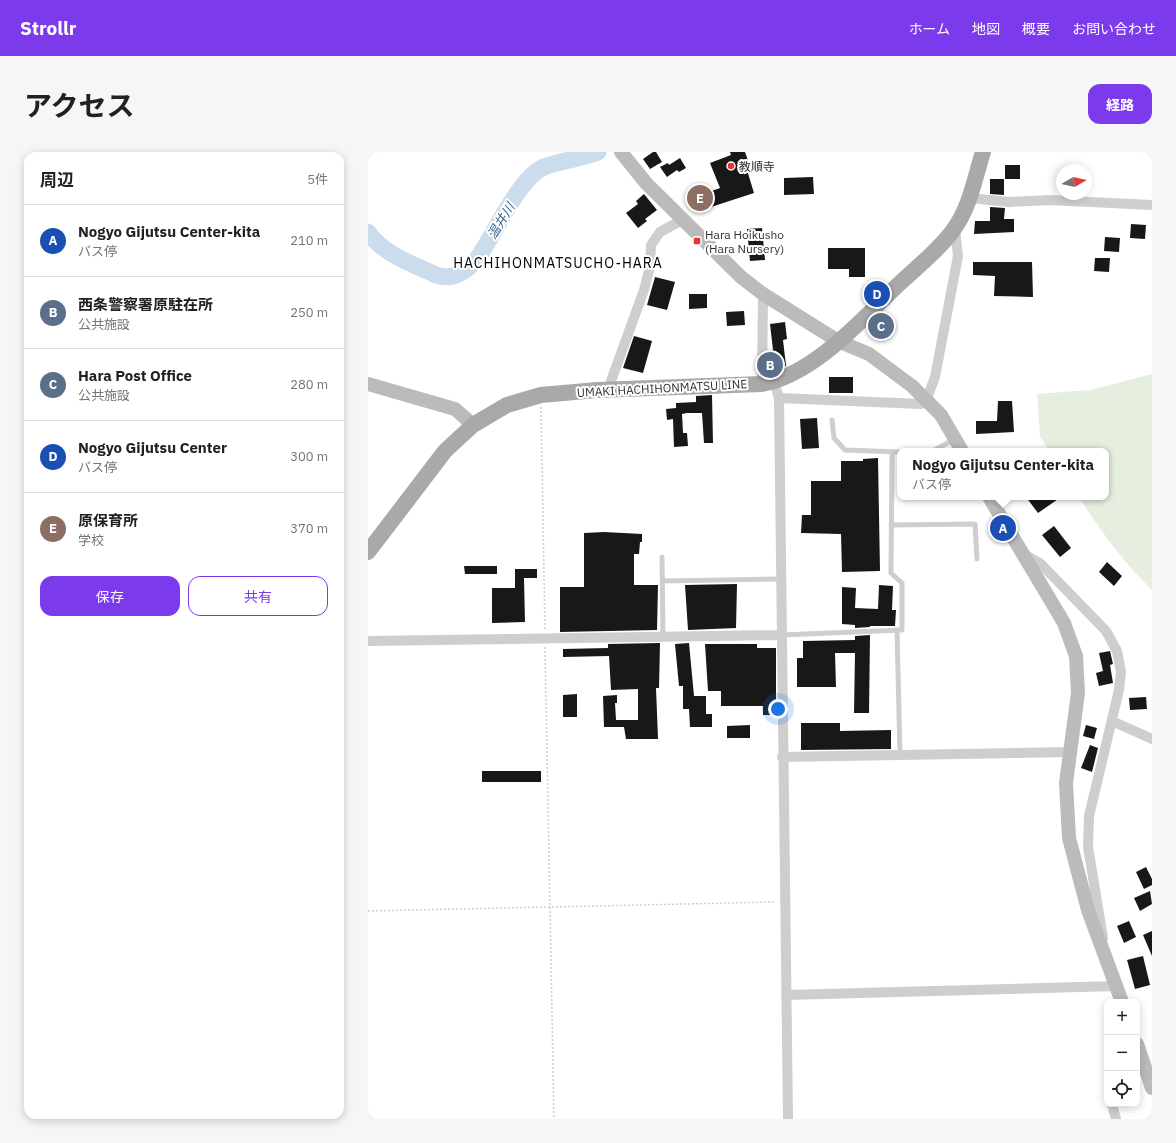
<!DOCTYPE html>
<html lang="ja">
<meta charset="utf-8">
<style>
:root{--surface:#fff;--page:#f6f6f6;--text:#202124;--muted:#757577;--line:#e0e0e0;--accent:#7c3aed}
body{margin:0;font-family:"IBM Plex Sans","Noto Sans JP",sans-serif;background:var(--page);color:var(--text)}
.controls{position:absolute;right:12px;bottom:12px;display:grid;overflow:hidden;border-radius:8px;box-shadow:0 2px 10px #0003}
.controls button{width:36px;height:36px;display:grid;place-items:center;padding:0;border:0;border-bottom:1px solid var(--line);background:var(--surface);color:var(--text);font:20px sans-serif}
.compass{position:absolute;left:688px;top:12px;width:36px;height:36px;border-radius:50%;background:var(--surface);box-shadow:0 2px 10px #0003;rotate:81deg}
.you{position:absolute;left:410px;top:557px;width:14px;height:14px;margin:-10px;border:3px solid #fff;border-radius:50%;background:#1a73e8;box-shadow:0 0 0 6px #1a73e833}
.badge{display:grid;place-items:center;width:26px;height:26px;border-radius:50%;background:var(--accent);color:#fff;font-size:13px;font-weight:700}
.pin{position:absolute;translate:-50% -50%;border:2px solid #fff;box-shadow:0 1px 4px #0006}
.popup{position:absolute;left:529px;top:296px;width:212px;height:52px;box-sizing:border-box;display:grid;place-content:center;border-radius:8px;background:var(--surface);filter:drop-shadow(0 1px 3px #0005);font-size:13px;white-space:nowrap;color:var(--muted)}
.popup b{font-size:15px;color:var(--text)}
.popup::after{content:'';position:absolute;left:50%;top:100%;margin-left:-8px;border:8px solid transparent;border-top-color:var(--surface)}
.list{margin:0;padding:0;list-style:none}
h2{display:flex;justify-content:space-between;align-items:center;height:52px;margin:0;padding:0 16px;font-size:17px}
h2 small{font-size:13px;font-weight:400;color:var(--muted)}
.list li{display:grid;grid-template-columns:26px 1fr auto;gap:12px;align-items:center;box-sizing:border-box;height:72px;padding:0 16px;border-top:1px solid var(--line)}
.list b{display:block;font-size:15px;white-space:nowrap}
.list p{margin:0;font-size:13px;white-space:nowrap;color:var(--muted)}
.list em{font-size:13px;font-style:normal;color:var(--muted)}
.actions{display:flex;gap:8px;padding:12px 16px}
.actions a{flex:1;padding:9px 0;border:1px solid var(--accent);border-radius:12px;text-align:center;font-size:14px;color:var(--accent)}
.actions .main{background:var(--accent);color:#fff}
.icon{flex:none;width:22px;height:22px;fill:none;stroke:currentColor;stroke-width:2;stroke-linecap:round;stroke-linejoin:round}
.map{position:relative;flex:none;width:784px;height:967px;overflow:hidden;border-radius:12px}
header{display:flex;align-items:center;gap:24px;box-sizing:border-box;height:56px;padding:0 20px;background:var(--accent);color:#fff}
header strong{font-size:19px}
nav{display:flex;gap:22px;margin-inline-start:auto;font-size:14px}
.intro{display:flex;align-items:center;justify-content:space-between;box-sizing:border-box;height:96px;padding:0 24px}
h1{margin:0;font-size:28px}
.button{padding:10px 18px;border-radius:12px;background:var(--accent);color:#fff;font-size:14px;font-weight:700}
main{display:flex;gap:24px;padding:0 24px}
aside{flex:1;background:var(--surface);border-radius:12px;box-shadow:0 2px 10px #0003}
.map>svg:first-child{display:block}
</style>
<header>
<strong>Strollr</strong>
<nav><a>ホーム</a><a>地図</a><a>概要</a><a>お問い合わせ</a></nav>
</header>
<div class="intro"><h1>アクセス</h1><a class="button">経路</a></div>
<main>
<aside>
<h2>周辺<small>5件</small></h2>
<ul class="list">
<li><span class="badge" style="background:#1a4fb4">A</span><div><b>Nogyo Gijutsu Center-kita</b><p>バス停</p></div><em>210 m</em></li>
<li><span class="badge" style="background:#5c6f8a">B</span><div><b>西条警察署原駐在所</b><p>公共施設</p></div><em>250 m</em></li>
<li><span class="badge" style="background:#5c6f8a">C</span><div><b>Hara Post Office</b><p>公共施設</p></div><em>280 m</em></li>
<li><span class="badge" style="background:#1a4fb4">D</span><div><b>Nogyo Gijutsu Center</b><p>バス停</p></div><em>300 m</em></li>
<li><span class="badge" style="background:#8d6e63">E</span><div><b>原保育所</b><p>学校</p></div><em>370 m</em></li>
</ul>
<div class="actions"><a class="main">保存</a><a>共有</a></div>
</aside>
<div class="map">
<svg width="784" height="967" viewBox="0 0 784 967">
<rect width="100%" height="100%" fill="#fff"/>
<path fill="#e5eedf" d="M784,222V438C756,411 732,378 711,345H738V299H681L672,284L669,242L722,238Z"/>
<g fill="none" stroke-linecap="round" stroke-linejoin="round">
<path stroke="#cbdded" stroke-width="17" d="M0,80C15,102 44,112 68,123C84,129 99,119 109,107C126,84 151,25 176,15C194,8 213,7 230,0"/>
</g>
<path fill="#181818" d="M285,0H288L294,10L282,17L275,7Z
M362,0H377L383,17L379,18L386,41L340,56L335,42L352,36L342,11L363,3Z
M312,6L318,16L311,20L309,18L299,25L292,15L300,11L301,13Z
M637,13H652V27H637Z
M445,25L446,42L416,43V26Z
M622,27H636V43L622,42Z
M276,42L289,58L277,67L279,69L270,76L258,61L270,52L268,49Z
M622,55L637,56L636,67H646V80L606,82L607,69H622Z
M763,72L778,73L777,87L762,86Z
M394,76L397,108L382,109L379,77Z
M737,85L752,86L751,100L736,99Z
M460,96H497V125H481V117H460Z
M727,106H742L741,120L726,119Z
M605,110H664L665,145L626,144L627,124L605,123Z
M287,125L307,130L299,158L279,153Z
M321,142H339V156L321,157Z
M376,159L377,173L359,174L358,160Z
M521,165L523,182L508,184L507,169L509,167Z
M417,170L419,187L415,188L418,214L403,216L401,199L405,198L402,172Z
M266,184L284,189L275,221L255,216Z
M461,225H485V241H461Z
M344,243L345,291H336L334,261H319L314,262L315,281H319L320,294L306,295L305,267L299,268L298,257L308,256V251L328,250V244Z
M630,249H644L646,280L608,282V269H629Z
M449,266L451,296L434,297L432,267Z
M510,306L512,419L474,420L473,382L433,381L434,363H443V329H473V309H495V307Z
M658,345H693L670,361Z
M686,374L703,396L692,405L674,383Z
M236,380L274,382V390H272L271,402H266V433H290L289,478L192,480V435H216V381Z
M739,410L754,424L746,434L731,420Z
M96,414H129V422H97Z
M147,417H169V426H156L157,470L124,471V436H147Z
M369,432L368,476L320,478L317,433Z
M511,433L525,434L524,458H528L527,474H502V475L487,476V473L474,472V435L488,436L487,456L510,457Z
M502,483L501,561H486L487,501H467L468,535H429V506H435V489L487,488V484Z
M292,491L291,536H288L290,587H258L256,575H236L235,544L249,543V551H247L248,568H270V537L243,538L241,504L195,505V497L240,496V492Z
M321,491L326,544H338V562H344V575H322L321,557H315V534H311L307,492Z
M337,492H389V496H408V563H395V554H353V539H340Z
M742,499L745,512L742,513L745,531L731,534L728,521L735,519L731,501Z
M209,542V565H195V543Z
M778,545L779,557L762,558L761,546Z
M433,571H472V579L523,578V597L433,598Z
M382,573V586H359V574Z
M718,573L729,576L726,587L715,584Z
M722,593L730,596L724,620L713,616Z
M114,619H173V630H114Z
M778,715L784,727V733L776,737L768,720Z
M782,739L784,752L772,759L766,746Z
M761,769L768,785L756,791L749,774Z
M784,779V804L775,783Z
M775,804L782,833L767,837L759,808Z"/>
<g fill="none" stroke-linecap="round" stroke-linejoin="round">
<path stroke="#cecece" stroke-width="1.5" stroke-dasharray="2 2" stroke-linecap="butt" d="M173,255L177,478
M177,495L186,967
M0,759L407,750"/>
<path stroke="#cecece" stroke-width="5" d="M464,268L466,286L477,298L532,300
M565,299L585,288
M523,373L607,372L609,407
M294,405L295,485
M294,429L413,427
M529,478L532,603
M414,483L534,478V431L523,421L524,300"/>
<path stroke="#cecece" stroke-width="10" d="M601,46L641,50L682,48L784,53
M406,230L411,246L420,967
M394,232L395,142
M243,237V229L276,138L282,115L283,93L292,80L314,68
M411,246L553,252L558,249L567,225L590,104L587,77
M654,401L672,411L738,479L749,499L753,520L751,538L721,664L720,695L735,786
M0,489L414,483
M744,569L784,587
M414,605L702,600
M418,843L749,834
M744,952L748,967"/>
<path stroke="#bbb" stroke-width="14" d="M253,0L278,31L373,125L395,142L470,189L501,202L544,234L573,263L594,299
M0,232L87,257L105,273
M621,345L696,471L708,504L710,541L698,631L701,686L720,758L754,850
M769,892L784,936"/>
<path stroke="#a9a9a9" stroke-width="16" d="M0,400L77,299L105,273L139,253L173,243L229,238L394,232C447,222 494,167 532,131C550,114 572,97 586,77C602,55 607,25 615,0"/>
</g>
<g fill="#e93432" stroke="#fff" stroke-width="1.5">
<circle cx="363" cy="14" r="4"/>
<rect x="325" y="85" width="8" height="8" rx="2"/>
</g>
<g text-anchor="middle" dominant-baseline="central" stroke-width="4" stroke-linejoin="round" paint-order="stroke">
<g font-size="12" fill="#313131" stroke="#fff" text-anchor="start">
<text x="371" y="14">教順寺</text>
<text x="337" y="82">Hara Hoikusho<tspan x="337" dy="14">(Hara Nursery)</tspan></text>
</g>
<g font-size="12" fill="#313131" stroke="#fff">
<text transform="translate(294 236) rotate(-3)">UMAKI HACHIHONMATSU LINE</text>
</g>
<g font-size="13" font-style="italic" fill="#3c6b95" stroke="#fff">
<text transform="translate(133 69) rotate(-58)">温井川</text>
</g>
<g font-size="14" letter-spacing="1" fill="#000" stroke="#fff">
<text x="190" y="111">HACHIHONMATSUCHO-HARA</text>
</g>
</g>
</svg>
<div class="controls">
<button>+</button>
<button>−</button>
<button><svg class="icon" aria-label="locate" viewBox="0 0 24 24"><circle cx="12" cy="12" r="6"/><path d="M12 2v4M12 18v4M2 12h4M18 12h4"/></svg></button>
</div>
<svg class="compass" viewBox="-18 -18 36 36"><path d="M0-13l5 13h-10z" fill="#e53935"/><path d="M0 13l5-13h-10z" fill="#757577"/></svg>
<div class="you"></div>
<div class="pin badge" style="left:635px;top:376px;background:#1a4fb4">A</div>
<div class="popup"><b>Nogyo Gijutsu Center-kita</b>バス停</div>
<div class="pin badge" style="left:402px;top:213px;background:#5c6f8a">B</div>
<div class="pin badge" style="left:513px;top:174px;background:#5c6f8a">C</div>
<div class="pin badge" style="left:509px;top:142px;background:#1a4fb4">D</div>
<div class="pin badge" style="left:332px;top:46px;background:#8d6e63">E</div>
</div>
</main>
